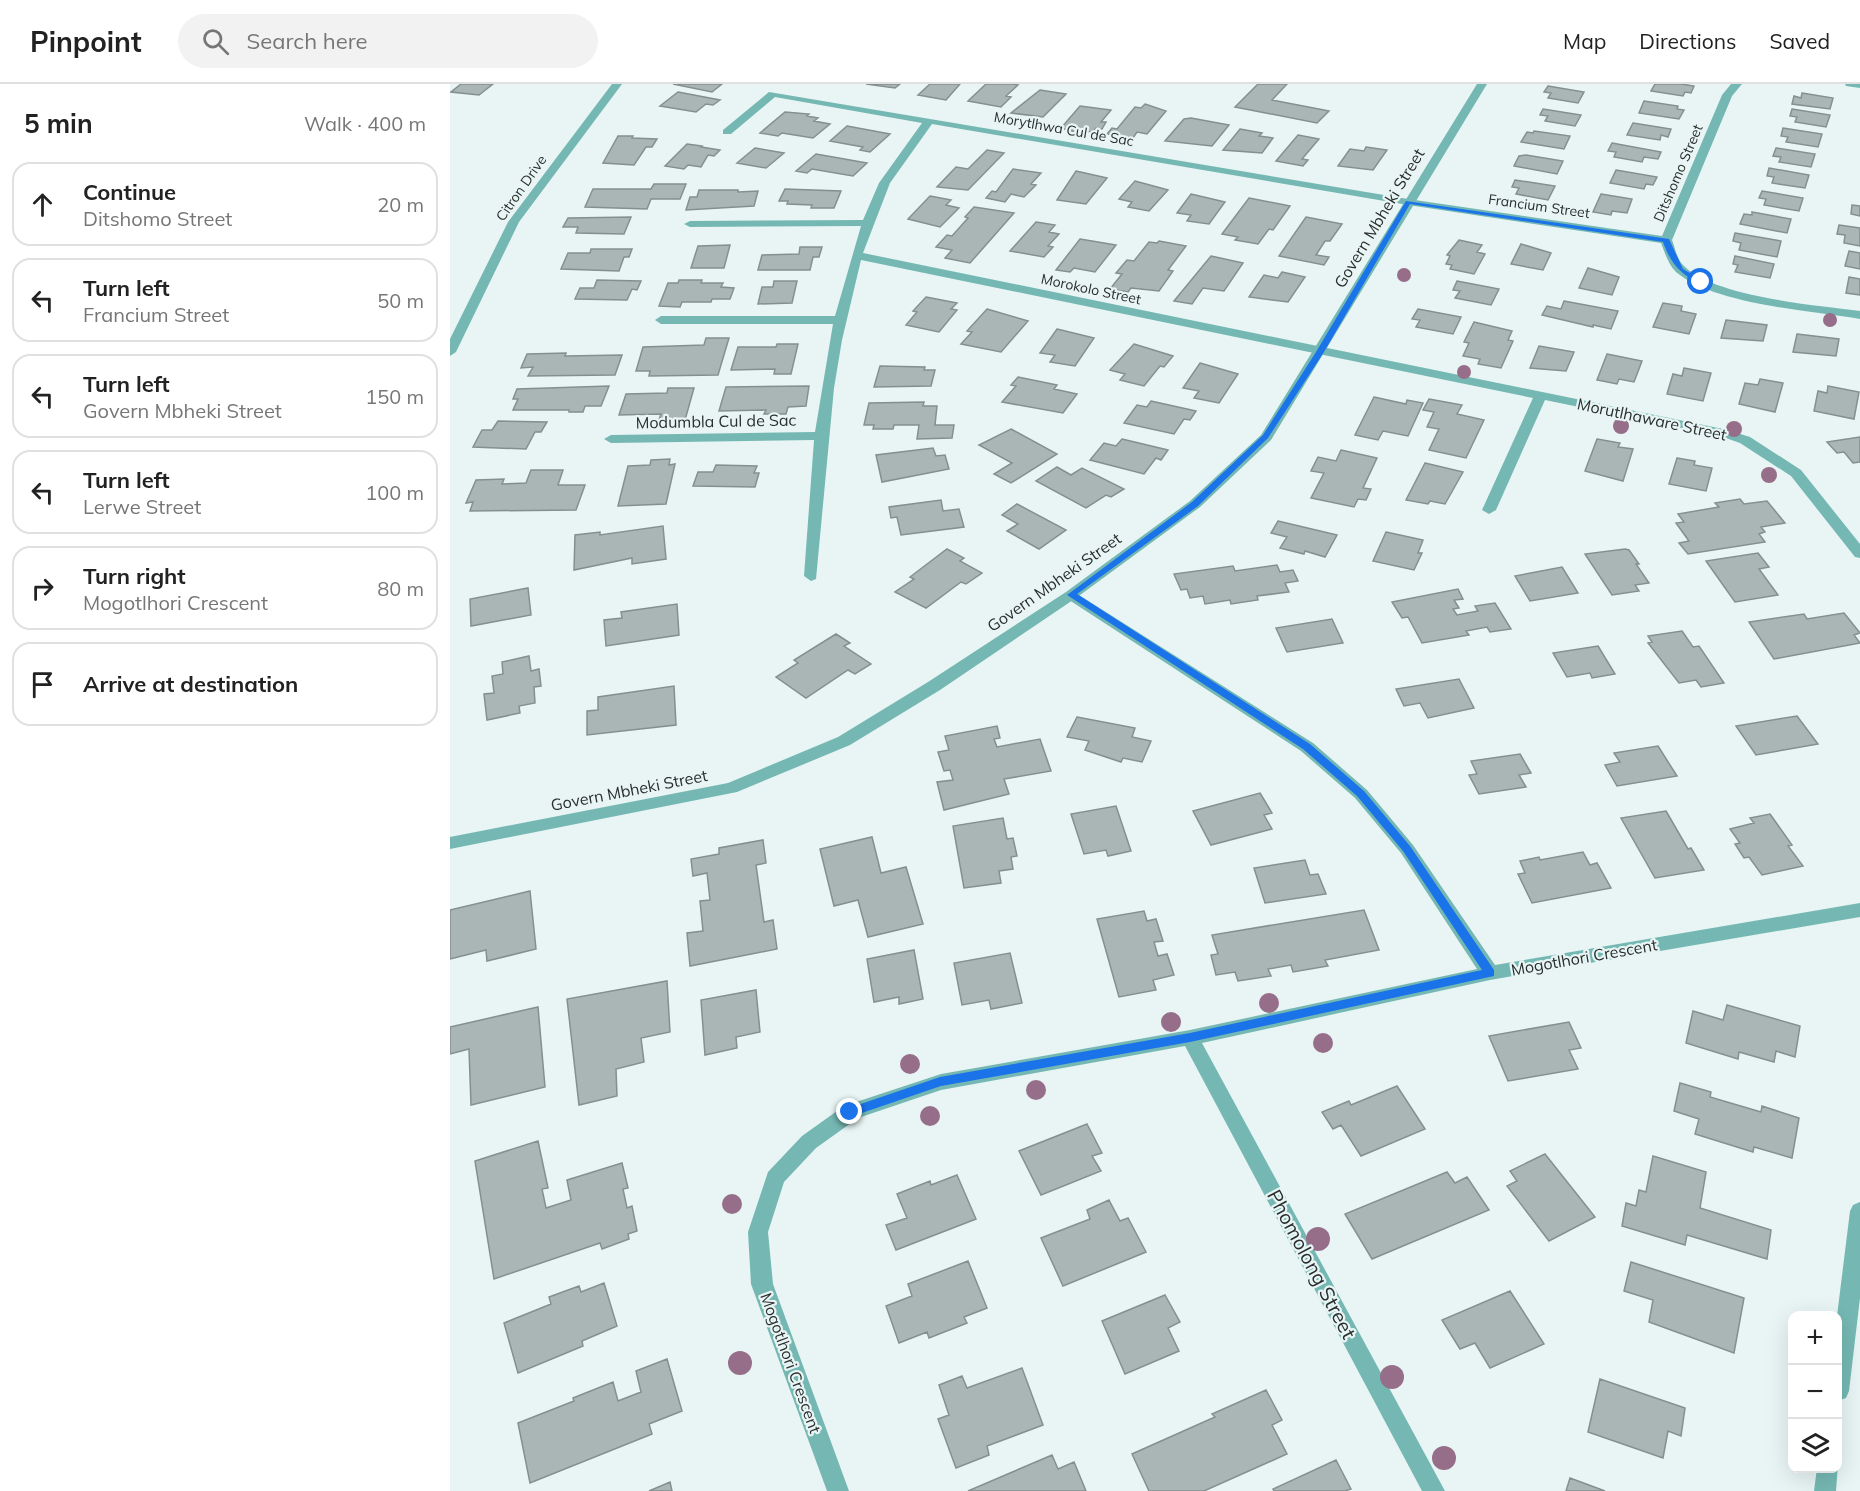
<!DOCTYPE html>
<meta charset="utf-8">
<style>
:root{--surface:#fff;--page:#f2f2f2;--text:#222;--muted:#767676;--line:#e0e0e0}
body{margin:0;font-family:Mulish,sans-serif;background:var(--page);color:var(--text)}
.controls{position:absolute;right:18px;bottom:18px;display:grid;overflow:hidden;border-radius:12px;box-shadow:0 6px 24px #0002}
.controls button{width:54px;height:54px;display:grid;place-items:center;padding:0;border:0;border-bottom:2px solid var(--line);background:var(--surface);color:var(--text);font:30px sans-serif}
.stop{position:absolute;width:18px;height:18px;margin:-14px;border:4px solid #1a73e8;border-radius:50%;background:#fff}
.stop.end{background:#1a73e8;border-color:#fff;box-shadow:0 2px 6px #0008}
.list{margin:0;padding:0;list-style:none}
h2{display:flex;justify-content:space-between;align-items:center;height:78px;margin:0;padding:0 24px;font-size:26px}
h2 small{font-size:20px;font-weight:400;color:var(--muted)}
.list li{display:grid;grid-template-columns:39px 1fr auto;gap:18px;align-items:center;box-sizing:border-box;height:84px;margin:0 12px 12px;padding:0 12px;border:2px solid var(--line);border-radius:18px}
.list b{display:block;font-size:22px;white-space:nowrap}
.list p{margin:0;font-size:20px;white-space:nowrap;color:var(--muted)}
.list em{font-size:20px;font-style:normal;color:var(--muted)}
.icon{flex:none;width:33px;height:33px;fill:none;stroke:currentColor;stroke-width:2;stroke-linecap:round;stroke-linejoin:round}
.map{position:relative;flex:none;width:1410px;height:1407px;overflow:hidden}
header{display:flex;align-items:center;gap:36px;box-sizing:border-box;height:84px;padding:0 30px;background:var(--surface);border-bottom:2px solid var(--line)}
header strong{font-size:28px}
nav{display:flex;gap:33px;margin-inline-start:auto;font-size:21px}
.search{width:420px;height:54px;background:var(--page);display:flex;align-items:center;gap:15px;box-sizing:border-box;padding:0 21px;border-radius:33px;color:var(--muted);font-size:22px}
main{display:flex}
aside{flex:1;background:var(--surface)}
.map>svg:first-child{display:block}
</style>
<header>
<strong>Pinpoint</strong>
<div class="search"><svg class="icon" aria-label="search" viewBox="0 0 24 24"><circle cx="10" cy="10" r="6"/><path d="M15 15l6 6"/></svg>Search here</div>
<nav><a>Map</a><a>Directions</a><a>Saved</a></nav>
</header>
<main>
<aside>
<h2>5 min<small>Walk · 400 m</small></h2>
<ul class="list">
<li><svg class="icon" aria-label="ahead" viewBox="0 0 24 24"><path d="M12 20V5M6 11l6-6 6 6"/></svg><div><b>Continue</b><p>Ditshomo Street</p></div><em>20 m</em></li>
<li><svg class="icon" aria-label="left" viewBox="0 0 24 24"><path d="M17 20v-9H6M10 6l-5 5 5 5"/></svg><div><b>Turn left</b><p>Francium Street</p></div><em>50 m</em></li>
<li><svg class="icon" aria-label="left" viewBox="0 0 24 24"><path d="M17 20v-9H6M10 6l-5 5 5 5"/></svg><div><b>Turn left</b><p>Govern Mbheki Street</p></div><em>150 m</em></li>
<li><svg class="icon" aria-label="left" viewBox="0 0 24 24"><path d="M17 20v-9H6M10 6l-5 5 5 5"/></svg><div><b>Turn left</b><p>Lerwe Street</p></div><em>100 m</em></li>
<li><svg class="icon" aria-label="right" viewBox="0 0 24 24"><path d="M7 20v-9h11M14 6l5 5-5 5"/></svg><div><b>Turn right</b><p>Mogotlhori Crescent</p></div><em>80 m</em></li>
<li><svg class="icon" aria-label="arrive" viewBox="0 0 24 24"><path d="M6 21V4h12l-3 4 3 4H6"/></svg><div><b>Arrive at destination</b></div></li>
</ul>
</aside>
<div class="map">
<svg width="1410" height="1407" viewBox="0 0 1410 1407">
<rect width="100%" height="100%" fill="#e8f5f4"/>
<path fill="#aab6b5" stroke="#84908f" stroke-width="1.5" d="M11,0H43L29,11L1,8Z
M223,0H272L262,8Z
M416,0H450L445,4Z
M480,0H510L496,16L468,11Z
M536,0H562L568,1L556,12L561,13L551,23L518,17Z
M808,0H837L822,16L879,27L867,39L785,23Z
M1205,0H1231L1244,2L1241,9L1235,8L1233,12L1201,7Z
M1098,2L1134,8L1128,19L1098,14L1101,9L1094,8Z
M590,6L616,10L593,33L561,29Z
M228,8L270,16L263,21L256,20L246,28L210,22Z
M1352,9L1383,14L1380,25L1342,20L1344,12L1351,14Z
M1194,17L1228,22L1227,25L1234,26L1229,35L1189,29Z
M695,20L716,27L697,50L687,48L683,54L657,50L662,44L667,45L685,23L691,24Z
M630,22L661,26L651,38H656L652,45L646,44L643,48L631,47L629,49L611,44Z
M1093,25L1131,31L1125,42L1095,37L1098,32L1090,31Z
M1342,25L1380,31L1376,43L1345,38L1347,33L1340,32Z
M335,28L359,30L357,32L368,34L364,37L380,40L363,54L332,49L328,52L310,49Z
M741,34L779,41L762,62L715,57L734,35Z
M1183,39L1221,45L1218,53L1211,51L1210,56L1177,51Z
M397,42L440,50L420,68L410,66L413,63L380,57Z
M1333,44L1372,50L1368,63L1336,58L1338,53L1331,52Z
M790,45L812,49L809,52L823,54L812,69L773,66Z
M1084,47L1120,52L1114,65L1071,58L1077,48L1083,49Z
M848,51L869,55L852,75L858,76L853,82L826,77Z
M168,52H183L182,54L207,55L202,63H196L184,81L153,79Z
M1162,59L1211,68L1208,75L1194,73L1192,78L1164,73L1166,68L1158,67Z
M237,60L252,62L251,63L270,66L264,72L258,71L251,83L238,81L234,85L215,82Z
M916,63L937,66L923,86L888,82L900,65L914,67Z
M305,64L334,69L316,84L287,79Z
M1326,64L1365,70L1361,83L1329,78L1331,73L1323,72Z
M537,66L554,69L518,106L487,103L506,83L518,85Z
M366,70L417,79L403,92L362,85L357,89L346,87Z
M1076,71L1113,77L1107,90L1064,82L1069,72Z
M1319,84L1359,91L1355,104L1322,99L1324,93L1317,92Z
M563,85L591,89L581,100L586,101L574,113L561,110L555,118L536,114L542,107L546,108Z
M1166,86L1207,93L1203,101L1196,100L1194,105L1160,99Z
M626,87L657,94L636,120L607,116Z
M1065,96L1105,102L1098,116L1066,110L1069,104L1062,103Z
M685,97L718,106L699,127L678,123L682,118L669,115Z
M204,100H236L230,115H201L197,125L135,123L143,105H201Z
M335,105L391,107L384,124H361L362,121L337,120L338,117H329Z
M249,106H288V108L308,107L304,122L236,126L240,113H247Z
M1312,107L1353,114L1349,127L1314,121L1316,115L1309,114Z
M741,110L775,118L759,140L737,137L741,131L727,129Z
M1151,110L1182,115L1177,129L1162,127L1161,131L1143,128Z
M480,112L501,116L496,121L509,124L490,143L458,135Z
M799,114L840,122L823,146L819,145L808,160L785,156L788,153L772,150Z
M1402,121L1410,122V132L1401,130Z
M524,123L564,129L520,179L495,174L502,166L486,163L497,151L502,152L518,134L515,133Z
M1302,128L1341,135L1337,149L1290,140L1294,130L1302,131Z
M181,133L174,150L126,149L128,143H113L118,134Z
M856,133L892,140L880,157H875L866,171L879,173L874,181L829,172Z
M586,138L605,141L599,148L609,150L598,162L603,163L594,173L560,167Z
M1389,141L1410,144V162L1394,159L1395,151L1387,150Z
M1285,149L1331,157L1327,173L1289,166L1291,159L1283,157Z
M630,155L666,161L645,188L624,184L620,188L606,186Z
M1009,156L1032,161L1027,168L1035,170L1024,190L1000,185L1002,181L996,180L1000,172L997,171Z
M709,157L736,162L718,186L723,187L709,207L681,204L678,208L660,205L672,190L666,189L677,176L684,177L699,158L707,159Z
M1071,160L1101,169L1093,186L1061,180Z
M280,161L274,184H241L248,162Z
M350,163H372L369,173H363L360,186H308L312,171L349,170Z
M141,165H182L179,173H174L169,187L111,185L118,169H140Z
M1399,167L1410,169V185L1395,182Z
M761,172L793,179L774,207L753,204L742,220L724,217Z
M1285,172L1324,180L1320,194L1285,188L1288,181L1283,180Z
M1138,184L1169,193L1162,211L1129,204Z
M832,188L855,193L838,218L799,213L814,191L828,194Z
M1399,193L1410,195V211L1396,209Z
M147,196L191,197L187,206L182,205L177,216L125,215L130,204H144Z
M229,196H252L251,199H273L271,203L284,204L280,215H262L261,218H232L230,223L209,222L218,199H228Z
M324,197H347L342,219L308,220L312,203H323Z
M1007,197L1049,205L1041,221L1005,214L1010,207L1003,206Z
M476,213L507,219L501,225L507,226L489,248L456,241L467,228L463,227Z
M1114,217L1168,227L1161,245L1143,241V243L1092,231L1097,222L1111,225Z
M1213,219L1232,222L1231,227L1246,230L1239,250L1203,243Z
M537,225L578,237L551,268L511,260L522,248L517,247Z
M968,225L1011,233L1003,250L966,243L970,236L962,235Z
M1276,236L1317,241L1313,257L1271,254Z
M1024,238L1062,247L1058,256L1063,257L1051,284L1028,280L1030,275L1013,272L1019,259L1014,258Z
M607,245L644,254L625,282L600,278L605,271L590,269Z
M1347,250L1389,255L1386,272L1343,268Z
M256,254H279L268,291L199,292L200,287H186L193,263L254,261Z
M327,260H348L341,290H324L325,285L281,286L288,263H326Z
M684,260L723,272L714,283L710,282L694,302L670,296L675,290L660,286Z
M1089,262L1124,268L1116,287L1080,284Z
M116,269L115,272L172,271L165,291L78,292L83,283L71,284L77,270Z
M1157,270L1192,277L1184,298L1169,295L1167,300L1147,296Z
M750,279L788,290L769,319L744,314L749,307L733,304Z
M430,282L475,283L474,286H485L481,302L424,303Z
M1234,284L1261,289L1253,317L1217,310L1223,290L1232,292Z
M568,293L607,301L604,305L627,310L613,329L552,318L566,302L561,301Z
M1310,295L1333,299L1325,328L1289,320L1295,299L1308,301Z
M159,302L151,322H135L133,328H119V326H63L68,315H63L67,305Z
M359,302L356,322L338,323L336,330H314L316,326L269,327L276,303Z
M1378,302L1409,308L1404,335L1364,327L1368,307L1377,309Z
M218,304H244L235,336H209L211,330L169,331L176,310L217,309Z
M924,313L956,320L957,316L973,319L958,352L933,347L928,356L905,351Z
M979,315L1012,321L1007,330L1034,336L1016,374L979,366L989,345L977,343L984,328L973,326Z
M701,317L746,327L740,336L734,335L724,350L674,339L687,321L697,323Z
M474,318L473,322H487L485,341H504L502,354L467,355L469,341H444L443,345H423L424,341H414L419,319Z
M48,337L97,338L91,348H85L76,365L23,363L32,346H42Z
M561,345L607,370L561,399L544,390L562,379L529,361Z
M1410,353V378L1403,379L1394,368L1387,369L1377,358Z
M672,355L718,366L711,376L706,374L694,390L640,376L654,359L666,362Z
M1147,355L1170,359L1168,363L1183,365L1173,397L1135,387Z
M483,364L486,372L495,371L499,385L432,398L426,371Z
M891,366L927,374L913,404L921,405L916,416L908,415L904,423L861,414L874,389L861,387L868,373L886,377Z
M1227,374L1245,377L1244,381L1262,384L1256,407L1219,400Z
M220,375L219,381L225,380L216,420L168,422L178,382L200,381L201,376Z
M975,379L1013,388L995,420L980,417L978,420L956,416Z
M266,381L307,382L304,389H309L305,403L243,402L248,388H263Z
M607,383L621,391L632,384L674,405L661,413L656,411L636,424L586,397Z
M81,386H113L108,401H135L126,426L20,427L23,418L16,419L26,396L54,395L52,400L76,399Z
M1290,415L1294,420L1317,417L1335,439L1311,443L1315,448L1309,450L1315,458L1238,470L1229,459L1239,457L1226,439L1234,438L1228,430L1269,423L1265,419Z
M491,416L493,427L509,425L514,443L451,451L447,433L441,434L439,423Z
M567,420L616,446L589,465L557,447L568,440L552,431Z
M828,437L887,451L875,473L855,467L854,470L830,464L837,453L821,449Z
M213,442L216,475L182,480V474L124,486L125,451L150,448V451Z
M936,448L973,456L968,469H972L964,486L923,477Z
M497,465L514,474L510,477L532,489L516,500L511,498L476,524L445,508L464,495L460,493Z
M1175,465L1179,466L1189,480H1186L1199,499L1185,501L1189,507L1162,511L1135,470Z
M1308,469L1319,483L1309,485L1328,511L1285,518L1256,477Z
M827,481L830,488L843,486L848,497L835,499L839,508L807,512L808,516L781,520L780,516L755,520L753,512L740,514L737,505L731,506L724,490L783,482L785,487Z
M1112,483L1128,509L1080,517L1065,492Z
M78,504L81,531L21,542L20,515Z
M1008,505L1013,515L1004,516L1009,524L1003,525L1007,531L1028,527L1025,522L1045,519L1061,545L1040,548L1037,543L1016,547L1019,551L972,559L958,533L952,534L942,518Z
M227,520L229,551L156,562L154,536L172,534L171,528Z
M1394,529L1410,549L1404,551L1410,559L1324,575L1299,538L1354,530L1357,535Z
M882,535L893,559L837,568L826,544Z
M1232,547L1243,563L1249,562L1274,599L1251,603L1246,596L1229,599L1198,559L1202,558L1198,552Z
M386,550L400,559L394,562L421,580L405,590L398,586L356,614L326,593L348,579L344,576Z
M1148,562L1165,590L1142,594L1140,589L1117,593L1103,569Z
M79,572L81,587L89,585L91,602L84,603L85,619L69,622L70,629L37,636L34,610L44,609L42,592L53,590L52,578Z
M1009,595L1024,624L978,634L970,619L954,622L946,605Z
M224,602L226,641L137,651V627L148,626V613Z
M1347,632L1368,660L1306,671L1286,642Z
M627,633L685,644L682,653L701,657L692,678L673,674L671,678L635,666L639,657L617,653Z
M547,642L550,654L544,655L547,663L590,655L601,687L554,695L559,710L494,726L487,698L503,696L500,686L494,687L488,668L499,666L495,652Z
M1208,662L1227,692L1167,702L1155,681L1170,678L1164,669Z
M1070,670L1081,689L1069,691L1076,703L1029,710L1019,691L1027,690L1021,677Z
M810,709L822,729L814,731L822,745L761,761L743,727Z
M666,722L681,767L658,772L656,766L634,770L621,730Z
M1216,727L1238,765L1241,764L1254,786L1205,794L1171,734Z
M1320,730L1342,761L1338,762L1353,782L1312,791L1299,773L1294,774L1285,760L1290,759L1280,745L1304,739L1300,734Z
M553,734L557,755L563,754L567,772L561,773L563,785L549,787L551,799L514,804L503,742Z
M422,753L431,789L456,783L473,840L418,853L408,816L384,822L370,765Z
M313,756L316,779L306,781L314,838L323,836L327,865L240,882L237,849L253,847L250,817L260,816L257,789L243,792L241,775L269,770V764Z
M1133,768L1140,781L1147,779L1161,804L1082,819L1068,790L1075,789L1070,777L1089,773L1090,776Z
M855,776L860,791L868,790L876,810L815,819L804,784Z
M80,807L86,865L37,877L36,866L0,875V826Z
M914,826L929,866L875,876L878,882L843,888L841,881L818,885L821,892L788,897L785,888L766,891L761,871L768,870L762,851Z
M694,827L697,837L706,835L713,857L704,858L708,872L717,870L724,891L703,896L706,906L669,913L647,835Z
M464,866L473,915L449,920V913L424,918L417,875Z
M560,869L572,919L541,925L539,916L512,921L504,879Z
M217,897L220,948L191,954L194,978L166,985L167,1012L129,1021L117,915Z
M306,906L310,948L286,953L287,964L255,971L251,916Z
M1277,921L1350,942L1345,973L1326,967L1324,978L1289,968L1288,975L1236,959L1243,927L1273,936Z
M88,923L95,1003L21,1021L19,965L0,970V943Z
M1119,938L1131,964L1119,966L1128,985L1058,997L1039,952Z
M1230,999L1261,1008L1260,1013L1311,1028L1312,1022L1349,1034L1342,1074L1304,1063L1303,1068L1245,1050L1249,1035L1224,1027Z
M947,1002L975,1045L911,1072L891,1041L883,1045L872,1028L899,1017L901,1021Z
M637,1040L652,1069L642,1072L651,1087L591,1111L569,1067Z
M88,1057L98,1104L92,1105L96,1124L121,1116L117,1096L172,1079L178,1104L173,1105L177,1124L182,1122L187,1147L178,1150L179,1155L152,1165L150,1159L44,1195L25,1077Z
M1095,1070L1145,1133L1099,1157L1057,1102L1067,1097L1060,1087Z
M1203,1072L1256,1088L1250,1124L1321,1146L1317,1175L1237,1151L1235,1161L1172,1142L1176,1119L1186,1122L1189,1106L1196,1108Z
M997,1088L1005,1099L1017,1093L1039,1126L922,1175L895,1130Z
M507,1091L526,1135L446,1166L436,1141L457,1134L447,1110L480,1097L481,1101Z
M659,1116L670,1137L678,1134L696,1168L613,1202L591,1154L640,1135L637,1126Z
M518,1177L537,1224L514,1233L517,1239L479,1254L477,1248L449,1259L436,1222L462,1212L458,1200Z
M1181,1178L1294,1214L1284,1269L1199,1238L1203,1216L1174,1207Z
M154,1199L167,1242L132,1257L133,1262L68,1289L54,1239L101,1220L99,1213L129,1202L131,1208Z
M1060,1207L1094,1260L1040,1284L1025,1259L1010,1265L992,1236Z
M715,1211L730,1238L718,1244L729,1267L675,1290L652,1237Z
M217,1275L232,1327L199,1340L202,1350L80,1399L68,1339L124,1317L123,1314L163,1298L168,1317L191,1308L186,1287Z
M572,1284L593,1341L537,1362L539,1371L506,1384L488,1335L499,1331L489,1301L512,1292L517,1304Z
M1150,1295L1235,1324L1231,1352L1218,1347L1213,1374L1138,1348Z
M816,1306L832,1336L822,1341L837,1370L754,1407H699L682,1370L765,1333L762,1330Z
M602,1371L608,1385L624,1378L636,1407H518Z
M886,1376L901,1405L895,1407H824L823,1405Z
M1120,1394L1155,1407H1116Z
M220,1398L222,1407H199Z"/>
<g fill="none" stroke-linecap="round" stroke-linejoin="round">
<path fill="#75b8b3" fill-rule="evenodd" d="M1281,0H1292L1282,12L1222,156C1225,164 1227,175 1233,181C1263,213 1366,221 1410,227V235C1361,227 1263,220 1226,188C1218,180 1215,169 1211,159L958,121L482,40L440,99L413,169L1278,346L1300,353L1351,386L1410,460V474L1405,473L1341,392L1290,359L1270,352L1095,316L1046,426L1039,430L1032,426L1083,314L411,176L392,256L384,304L366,495L361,497L354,492L364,356L161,359L154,355L161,351L365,348L383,240H211L205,236L211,232H385L411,142L240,143L234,140L240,137L413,136L429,99L472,39L325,13L281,50H273V46L319,8L958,115L1212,152L1272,11Z
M1395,0H1410V4L1396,2Z
M621,506L863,659L917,706L963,761L1045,881L1410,819V833L1040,896L752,959L995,1407H972L735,962L491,1006L408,1034L366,1064L334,1098L318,1148L323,1200L399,1407H377L301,1200L298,1148L318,1088L352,1052L394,1022L491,990L740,946L1027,885L951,769L905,714L851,667L616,514L614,511Z
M1410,1118V1214L1399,1307L1396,1314L1388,1317L1387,1232L1400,1127L1403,1121Z
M1388,1380L1386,1407H1364L1367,1384H1388Z"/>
<path fill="#75b8b3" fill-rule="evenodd" d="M162,0H172L69,138L6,268L0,272V255L58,138Z
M1027,0H1037L821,356L750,423L626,514L490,606L400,661L287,708L0,765V753L278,699L388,653L478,598L616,508L740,417L811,351Z"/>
</g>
<g fill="#966e89">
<circle cx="954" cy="191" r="7"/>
<circle cx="1380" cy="236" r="7"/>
<circle cx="1014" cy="288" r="7"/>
<circle cx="1171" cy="342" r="8"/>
<circle cx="1284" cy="345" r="8"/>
<circle cx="1319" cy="391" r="8"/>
<circle cx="819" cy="919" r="10"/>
<circle cx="721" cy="938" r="10"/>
<circle cx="873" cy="959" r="10"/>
<circle cx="460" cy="980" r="10"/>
<circle cx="586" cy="1006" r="10"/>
<circle cx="480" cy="1032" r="10"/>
<circle cx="282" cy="1120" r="10"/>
<circle cx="868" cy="1155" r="12"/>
<circle cx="290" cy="1279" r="12"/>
<circle cx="942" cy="1293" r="12"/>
<circle cx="994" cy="1374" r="12"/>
</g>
<path fill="#1a73e8" d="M956,117L1219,155L1233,185L1255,198L1249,200C1229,188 1221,180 1213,158L960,120L874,268L818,354L748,422L627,510L860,660L914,707L960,762L1044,886V892L740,958L491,1002L400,1033L396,1032V1025L490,993L740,949L1032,886L953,767L907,712L853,665L617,511L742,418L813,351L866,268Z"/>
<g text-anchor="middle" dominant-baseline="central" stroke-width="4.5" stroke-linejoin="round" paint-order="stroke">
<g font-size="14" fill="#292e2e" stroke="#e8f5f4">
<text transform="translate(614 45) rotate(10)">Morytlhwa Cul de Sac</text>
<text transform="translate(1228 89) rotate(-67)">Ditshomo Street</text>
<text transform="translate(71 104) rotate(-55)">Citron Drive</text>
<text transform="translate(1089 122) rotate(8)">Francium Street</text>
<text transform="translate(641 205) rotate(12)">Morokolo Street</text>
</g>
<g font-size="16" fill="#292e2e" stroke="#e8f5f4">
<text transform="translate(929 134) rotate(-59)">Govern Mbheki Street</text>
<text transform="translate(1202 335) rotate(12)">Morutlhaware Street</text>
<text transform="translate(266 337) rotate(-1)">Modumbla Cul de Sac</text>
<text transform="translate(604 498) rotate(-35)">Govern Mbheki Street</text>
<text transform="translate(179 706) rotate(-11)">Govern Mbheki Street</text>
<text transform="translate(1134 873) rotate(-10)">Mogotlhori Crescent</text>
<text transform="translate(341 1279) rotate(70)">Mogotlhori Crescent</text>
</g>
<g font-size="20" fill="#292e2e" stroke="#e8f5f4">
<text transform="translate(862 1180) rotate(62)">Phomolong Street</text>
</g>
</g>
</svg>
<div class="controls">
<button>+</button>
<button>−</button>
<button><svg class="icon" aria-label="layers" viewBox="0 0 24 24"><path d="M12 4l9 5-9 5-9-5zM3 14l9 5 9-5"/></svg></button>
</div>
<div class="stop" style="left:1251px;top:198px"></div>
<div class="stop end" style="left:400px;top:1028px"></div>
</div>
</main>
